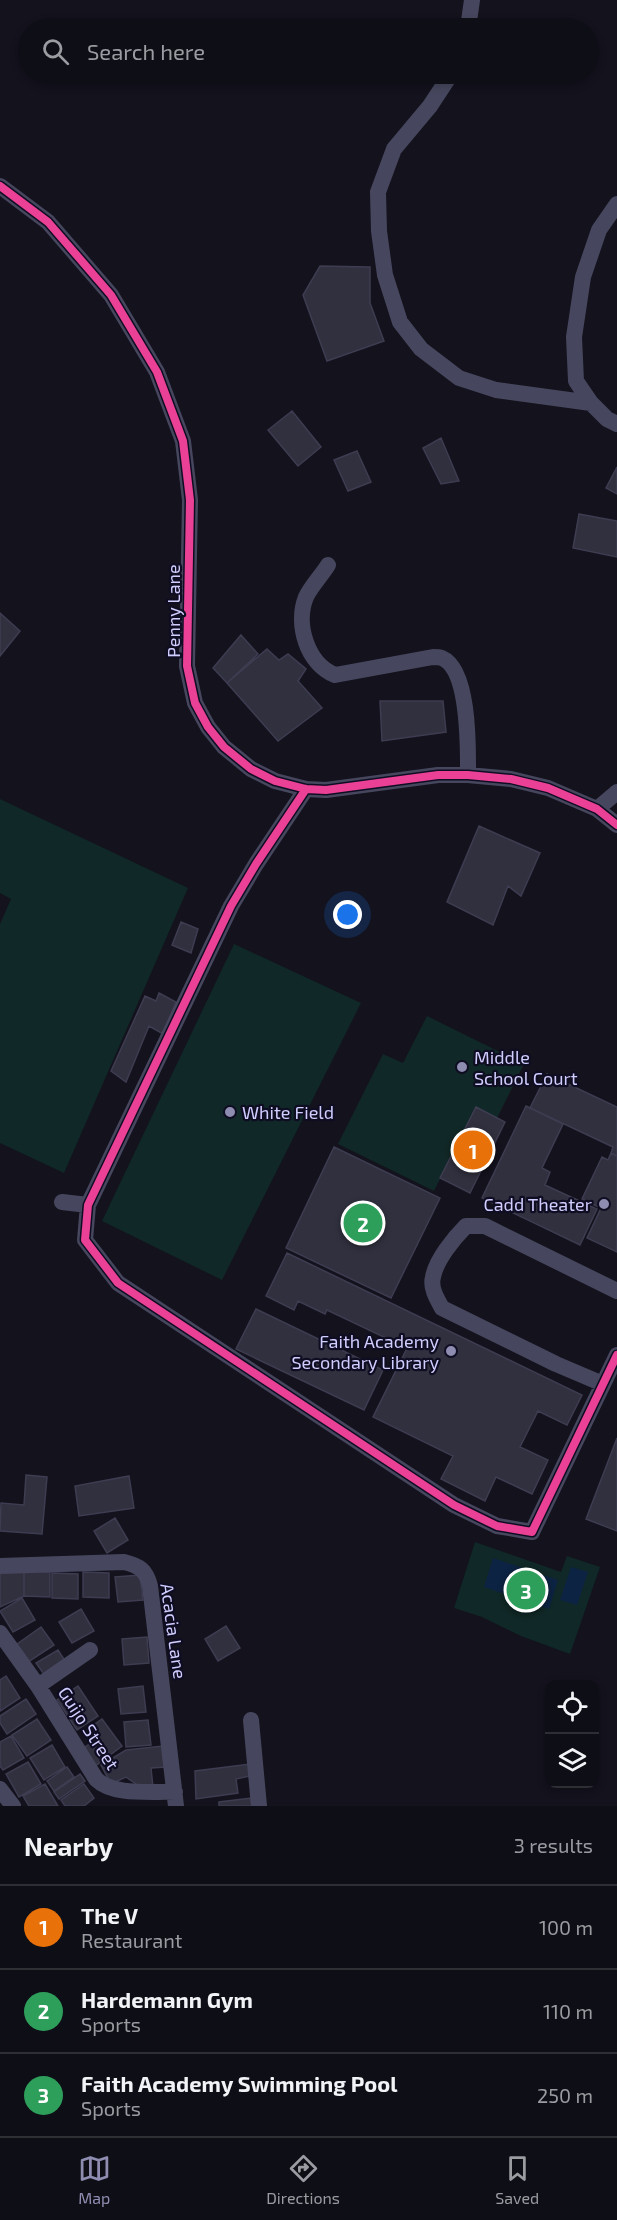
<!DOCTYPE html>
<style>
:root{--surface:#0e0e16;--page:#17171f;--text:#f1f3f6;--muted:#9b9ca1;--line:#2e2e35;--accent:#8e8cb0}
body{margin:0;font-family:"Exo 2",sans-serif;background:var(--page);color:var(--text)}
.controls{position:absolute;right:18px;bottom:18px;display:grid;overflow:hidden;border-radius:12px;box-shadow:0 3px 9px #0003}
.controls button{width:54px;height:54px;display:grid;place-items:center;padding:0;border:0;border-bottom:2px solid var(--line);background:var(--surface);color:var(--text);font:30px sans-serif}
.you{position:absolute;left:348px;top:915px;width:21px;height:21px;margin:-15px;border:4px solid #fff;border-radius:50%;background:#1a73e8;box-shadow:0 0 0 9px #1a73e833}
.badge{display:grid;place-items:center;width:39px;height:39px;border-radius:50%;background:var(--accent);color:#fff;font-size:20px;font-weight:700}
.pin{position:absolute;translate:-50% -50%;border:3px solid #fff;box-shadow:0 2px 6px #0006}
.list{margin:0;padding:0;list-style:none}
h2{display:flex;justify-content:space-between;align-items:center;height:78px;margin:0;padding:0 24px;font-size:26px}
h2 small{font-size:20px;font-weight:400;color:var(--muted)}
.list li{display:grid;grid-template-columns:39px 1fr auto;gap:18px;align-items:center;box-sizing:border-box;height:84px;padding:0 24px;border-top:2px solid var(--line)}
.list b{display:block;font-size:22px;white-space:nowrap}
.list p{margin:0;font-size:20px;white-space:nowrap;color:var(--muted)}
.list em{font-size:20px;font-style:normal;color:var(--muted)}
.icon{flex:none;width:33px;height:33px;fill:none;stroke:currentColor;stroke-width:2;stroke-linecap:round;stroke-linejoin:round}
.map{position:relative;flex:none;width:617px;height:1806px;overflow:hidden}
.search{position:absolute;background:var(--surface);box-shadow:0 3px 9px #0003;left:18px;right:18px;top:18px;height:66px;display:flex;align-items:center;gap:15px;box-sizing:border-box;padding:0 21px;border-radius:33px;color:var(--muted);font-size:22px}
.sheet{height:330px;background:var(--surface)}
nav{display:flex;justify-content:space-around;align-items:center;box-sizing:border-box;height:84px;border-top:2px solid var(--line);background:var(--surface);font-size:16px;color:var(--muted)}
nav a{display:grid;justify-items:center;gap:3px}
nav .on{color:var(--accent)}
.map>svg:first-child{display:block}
</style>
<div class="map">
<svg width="617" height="1806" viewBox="0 0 617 1806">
<rect width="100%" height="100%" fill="#13121d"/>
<path fill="#102827" d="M0,799L188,888L64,1173L0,1143V924L11,899L0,893Z
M234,944L361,1003L222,1280L102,1221Z
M427,1016L524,1064L497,1118L475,1108L434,1191L338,1144L383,1054L403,1063Z
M475,1542L561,1572L567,1556L600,1567L570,1654L521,1636L482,1617L454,1608Z"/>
<path fill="#0d2343" d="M493,1558L558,1580L549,1609L484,1587Z
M571,1567L588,1572L577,1605L560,1600Z"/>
<path fill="#31303f" stroke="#3e3c51" stroke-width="1.5" d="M320,266L370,267V303L384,341L327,361L303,295Z
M292,411L321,447L298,466L268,430Z
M441,438L459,481L441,484L423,448Z
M357,451L371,482L348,491L334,460Z
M617,467V494L606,488Z
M579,514L617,521V557L573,548Z
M0,613L20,631L0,656Z
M241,635L258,654L227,683L213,668Z
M267,649L279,660L288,654L306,669L298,681L322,708L278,741L227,683Z
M380,701H443L446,732L382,741Z
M479,826L540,853L521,896L508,886L493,925L447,902Z
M181,922L198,929L191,953L172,945Z
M159,993L176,1002L163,1034L149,1026L126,1082L111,1071L145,996L156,1001Z
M547,1074L617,1107V1156L611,1153L613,1147L530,1108Z
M526,1106L563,1124L542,1168L550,1172L545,1185L597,1209L580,1245L482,1198Z
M476,1107L505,1122L470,1193L440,1178Z
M334,1147L440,1198L391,1298L286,1248Z
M611,1153L617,1156V1252L587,1238L601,1208L582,1199L602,1157L608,1160Z
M287,1253L582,1395L567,1425L538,1411L520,1447L548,1460L532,1494L496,1477L485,1501L441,1479L453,1456L373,1417L407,1348L327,1310L325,1314L298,1301L294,1310L266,1296Z
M256,1309L383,1370L364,1410L236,1349Z
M617,1438V1531L586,1519Z
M26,1475L47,1477L42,1534L0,1531L1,1503L24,1505Z
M129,1476L134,1508L79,1516L75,1486Z
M115,1518L128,1540L107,1553L94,1531Z
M24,1571L50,1572V1597L24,1596Z
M24,1571V1596L0,1607V1572Z
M83,1572L109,1573V1598L83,1597Z
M52,1573L78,1574V1599L52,1598Z
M140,1575L143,1600L118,1602L115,1577Z
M22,1598L35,1620L13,1632L0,1611Z
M81,1609L94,1631L72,1643L59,1622Z
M226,1626L240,1648L218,1661L205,1639Z
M41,1627L54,1645L25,1664L13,1647Z
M147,1637L149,1663L124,1665L122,1639Z
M58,1650L67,1664L46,1677L36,1663Z
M6,1676L20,1698L0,1711V1680Z
M78,1686L98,1716L77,1730L57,1700Z
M143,1686L146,1712L121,1714L118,1689Z
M26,1699L36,1714L7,1734L0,1723V1716Z
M37,1719L51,1740L27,1756L12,1735Z
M102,1719L122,1746L94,1767L82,1749L91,1743L84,1732Z
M148,1720L151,1745L126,1747L124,1722Z
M11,1736L24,1758L3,1770L0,1766V1742Z
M52,1745L65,1767L44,1780L30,1758Z
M163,1746L166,1767L151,1768L153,1787L143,1789L126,1777L111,1784L101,1765L126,1750Z
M28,1762L41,1784L19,1797L6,1774Z
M250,1764V1776L236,1779L238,1793L196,1799L195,1771Z
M67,1767L74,1777L54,1791L47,1781Z
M80,1774L85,1781L59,1799L54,1792Z
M45,1784L58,1806H29L23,1796Z
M84,1784L94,1798L84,1806H65L61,1800Z
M251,1798L252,1806H219V1802Z"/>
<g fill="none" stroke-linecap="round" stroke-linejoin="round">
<path stroke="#46475e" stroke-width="16" d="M468,28L472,0
M451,74L430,106L394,149L378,192L379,231L385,275L400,322L421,349L459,378L496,390L591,403
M0,186L48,222L111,295L157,372L183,441L190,500L187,666L195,703L208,727L224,747L251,769L275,781L306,789L326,790L438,775H468L511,779L548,788L597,809L617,825
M617,204L599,230L583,277L574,337L576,381L591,403L607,419L617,424
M328,565C322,575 311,586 306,597C295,624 307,664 335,675L433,657C436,657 439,657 442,658C470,670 468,750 468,775
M306,789L256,864L231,906L88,1205L85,1240L118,1283L454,1505L497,1526L532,1532L617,1355
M597,809L617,792
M62,1202L88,1205
M603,1384L556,1364L442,1308C437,1299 430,1288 433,1277C436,1260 454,1238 466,1226H485L617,1291
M0,1566L124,1562C140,1566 146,1570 150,1586L176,1806
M0,1633L38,1686L96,1779C113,1796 151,1791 175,1792
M38,1686L90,1650
M251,1720L259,1806
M0,1789L13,1806"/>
<g stroke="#0f0d22" stroke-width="11">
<path id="cycleway" d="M0,186L48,222L111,295L157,372L183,441L190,500L187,666L195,703L208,727L224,747L251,769L275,781L306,789L326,790L438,775H468L511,779L548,788L597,809L617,825
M306,789L256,864L231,906L88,1205L85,1240L118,1283L454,1505L497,1526L532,1532L617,1355"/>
</g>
<use href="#cycleway" stroke="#ea4096" stroke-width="8"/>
</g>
<g fill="#8e8cb0" stroke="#0f0d22" stroke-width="2">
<circle cx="462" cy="1067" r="6"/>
<circle cx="230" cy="1112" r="6"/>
<circle cx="604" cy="1204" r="6"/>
<circle cx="451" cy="1351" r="6"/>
</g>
<g text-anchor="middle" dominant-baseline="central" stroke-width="4.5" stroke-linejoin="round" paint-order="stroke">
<g font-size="18" fill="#d0cdff" stroke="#0f0d22">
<text transform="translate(173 611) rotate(-90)">Penny Lane</text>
<text transform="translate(174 1631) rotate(82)">Acacia Lane</text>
<text transform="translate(89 1728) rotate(57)">Guijo Street</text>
</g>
<g font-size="18" fill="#d0cdff" stroke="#0f0d22" text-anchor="start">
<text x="474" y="1057">Middle<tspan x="474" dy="21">School Court</tspan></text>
<text x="242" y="1112">White Field</text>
<text x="592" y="1204" text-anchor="end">Cadd Theater</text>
<text x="439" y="1341" text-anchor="end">Faith Academy<tspan x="439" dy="21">Secondary Library</tspan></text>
</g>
</g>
</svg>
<div class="controls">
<button><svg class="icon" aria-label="locate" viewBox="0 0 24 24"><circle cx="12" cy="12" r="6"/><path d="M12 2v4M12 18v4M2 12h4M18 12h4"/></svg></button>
<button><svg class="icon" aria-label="layers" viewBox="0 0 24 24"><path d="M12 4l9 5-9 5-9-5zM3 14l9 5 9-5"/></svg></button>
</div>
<div class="you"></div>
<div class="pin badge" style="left:473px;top:1150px;background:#e8710a">1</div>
<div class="pin badge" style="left:363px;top:1223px;background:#2e9e5b">2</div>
<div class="pin badge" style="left:526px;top:1590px;background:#2e9e5b">3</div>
<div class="search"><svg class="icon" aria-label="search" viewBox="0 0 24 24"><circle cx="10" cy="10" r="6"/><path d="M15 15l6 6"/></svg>Search here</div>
</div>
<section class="sheet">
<h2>Nearby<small>3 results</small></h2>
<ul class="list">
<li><span class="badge" style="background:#e8710a">1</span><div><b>The V</b><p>Restaurant</p></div><em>100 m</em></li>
<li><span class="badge" style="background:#2e9e5b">2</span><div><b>Hardemann Gym</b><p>Sports</p></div><em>110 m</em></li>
<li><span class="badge" style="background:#2e9e5b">3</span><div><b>Faith Academy Swimming Pool</b><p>Sports</p></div><em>250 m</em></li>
</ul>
</section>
<nav>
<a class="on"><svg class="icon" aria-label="map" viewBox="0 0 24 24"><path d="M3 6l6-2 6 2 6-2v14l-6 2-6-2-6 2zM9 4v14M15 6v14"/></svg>Map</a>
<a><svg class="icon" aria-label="directions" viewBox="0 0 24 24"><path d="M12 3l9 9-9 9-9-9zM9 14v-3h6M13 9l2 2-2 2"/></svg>Directions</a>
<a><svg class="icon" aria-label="saved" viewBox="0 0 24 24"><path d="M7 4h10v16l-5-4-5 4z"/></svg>Saved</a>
</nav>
